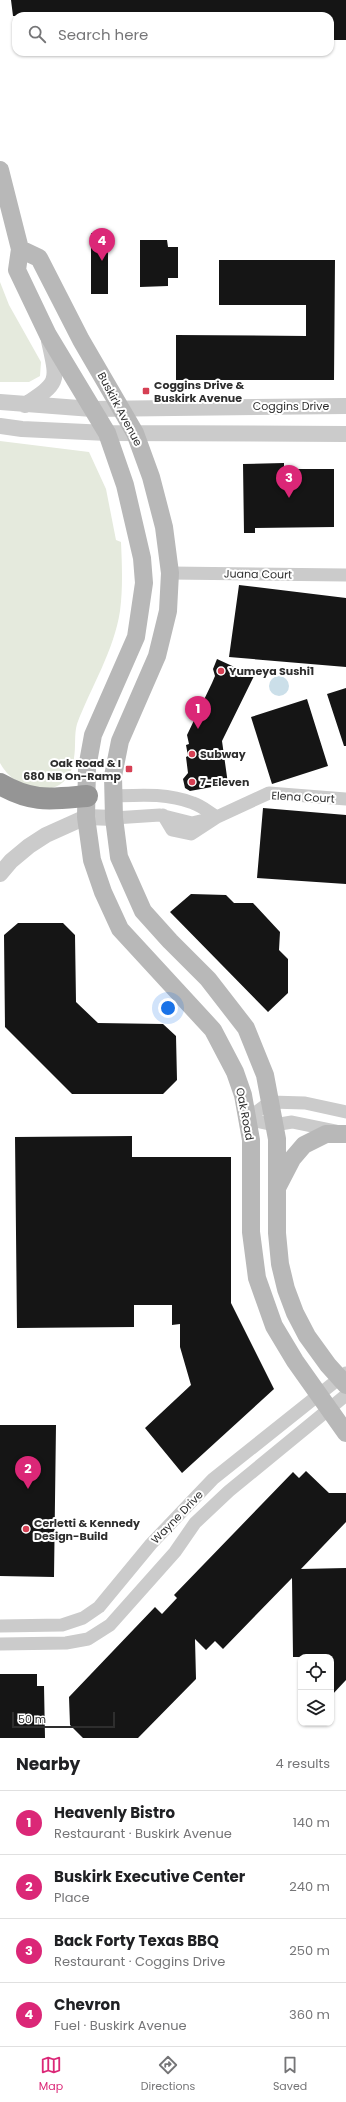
<!DOCTYPE html>
<meta charset="utf-8">
<style>
:root{--surface:#fff;--page:#f6f6f6;--text:#202124;--muted:#757577;--line:#e0e0e0;--accent:#db2777}
body{margin:0;font-family:Poppins,sans-serif;background:var(--page);color:var(--text)}
.controls{position:absolute;right:12px;bottom:12px;display:grid;overflow:hidden;border-radius:8px;box-shadow:0 1px 3px #0004}
.controls button{width:36px;height:36px;display:grid;place-items:center;padding:0;border:0;border-bottom:1px solid var(--line);background:var(--surface);color:var(--text);font:20px sans-serif}
.scale{position:absolute;left:12px;bottom:10px;width:103px;box-sizing:border-box;padding-left:4px;border:2px solid #2e2e2e;border-top:0;font-size:11px;line-height:14px;white-space:nowrap;color:#2e2e2e;-webkit-text-stroke:3px #fff;paint-order:stroke}
.you{position:absolute;left:168px;top:1008px;width:14px;height:14px;margin:-10px;border:3px solid #fff;border-radius:50%;background:#1a73e8;box-shadow:0 0 0 6px #1a73e833}
.badge{display:grid;place-items:center;width:26px;height:26px;border-radius:50%;background:var(--accent);color:#fff;font-size:13px;font-weight:700}
.pin{position:absolute;translate:-50% -33px;filter:drop-shadow(0 1px 2px #0008)}
.pin::after{content:'';position:absolute;top:21px;width:14px;height:12px;background:inherit;clip-path:polygon(0 0,100% 0,50% 100%)}
.list{margin:0;padding:0;list-style:none}
h2{display:flex;justify-content:space-between;align-items:center;height:52px;margin:0;padding:0 16px;font-size:17px}
h2 small{font-size:13px;font-weight:400;color:var(--muted)}
.list li{display:grid;grid-template-columns:26px 1fr auto;gap:12px;align-items:center;box-sizing:border-box;height:64px;padding:0 16px;border-top:1px solid var(--line)}
.list b{display:block;font-size:15px;white-space:nowrap}
.list p{margin:0;font-size:13px;white-space:nowrap;color:var(--muted)}
.list em{font-size:13px;font-style:normal;color:var(--muted)}
.icon{flex:none;width:22px;height:22px;fill:none;stroke:currentColor;stroke-width:2;stroke-linecap:round;stroke-linejoin:round}
.map{position:relative;flex:none;width:346px;height:1738px;overflow:hidden}
.search{position:absolute;background:var(--surface);box-shadow:0 1px 3px #0004;left:12px;right:12px;top:12px;height:44px;display:flex;align-items:center;gap:10px;box-sizing:border-box;padding:0 14px;border-radius:12px;color:var(--muted);font-size:15px}
.sheet{height:308px;background:var(--surface)}
nav{display:flex;justify-content:space-around;align-items:center;box-sizing:border-box;height:56px;border-top:1px solid var(--line);background:var(--surface);font-size:11px;color:var(--muted)}
nav a{display:grid;justify-items:center;gap:2px}
nav .on{color:var(--accent)}
.map>svg:first-child{display:block}
</style>
<div class="map">
<svg width="346" height="1738" viewBox="0 0 346 1738">
<rect width="100%" height="100%" fill="#fff"/>
<path fill="#e5eadd" d="M0,282L9,305L41,362L40,376L29,382H0Z
M0,441L89,452L106,489L116,540L121,542C122,564 123,589 120,611C114,651 91,687 77,724C74,734 76,747 74,758C72,781 55,794 33,787C16,782 9,778 0,763Z"/>
<path fill="#cbdfe9" d="M269 686a10 10 0 1 1 20 0a10 10 0 1 1-20 0Z"/>
<path fill="#151515" d="M11,0H346V40H330V16H13Z
M91,233H108V294H91Z
M140,240H167L168,247H178V278H168V286L140,287Z
M219,260H335L334,380H176V335L306,336V305H219Z
M284,463V469H334V527L255,528V533H244L243,464Z
M239,585L346,598V667L229,657Z
M217,659L254,676L222,741L228,784L190,791L185,788L183,779L188,773L186,757L188,756L186,745L189,744L187,735L212,683L215,676L213,669Z
M346,688V746H344L327,694Z
M307,699L328,766L272,784L251,717Z
M263,808L346,815V884L257,878Z
M191,894L226,895L234,903H253L280,932L279,950L288,959V993L268,1012L170,912Z
M18,923H63L75,935L76,1002L98,1023L163,1024L176,1036L177,1080L163,1094H72L5,1027L4,935Z
M132,1136V1157H231V1303L274,1389L182,1473L145,1428L191,1385L180,1347V1324L172,1325V1305H134V1327L17,1328L15,1137Z
M0,1425H56L54,1577L0,1576Z
M306,1471L329,1493H346V1522L301,1569L346,1568V1680L331,1696V1657H293L292,1578L223,1649L215,1641L206,1650L195,1639L196,1679L138,1738H83L70,1725L69,1697L155,1607L162,1614L177,1598L174,1595L293,1472L299,1478Z
M0,1674H37V1686H44L45,1738H0Z"/>
<g fill="none" stroke-linecap="round" stroke-linejoin="round">
<path stroke="#cbcbcb" stroke-width="13" d="M170,573L346,575
M114,796C141,795 167,793 193,803C202,806 210,813 217,817L192,823L160,815L114,818
M163,815L172,830L191,834L217,817L269,793L346,799
M247,1119L270,1102L305,1103L346,1112
M247,1119L274,1125L292,1122L336,1131
M0,1626L62,1625L83,1618L99,1607L151,1544L213,1479L346,1373
M0,1644L66,1643L88,1639L110,1625L175,1552L195,1523L229,1491L346,1395"/>
<path stroke="#cbcbcb" stroke-width="16" d="M0,402L92,409L346,406
M25,405C60,382 58,382 49,341
M0,426L22,429L107,433L346,434
M0,874L11,861L29,846L46,835L86,817L114,818"/>
<path stroke="#b8b8b8" stroke-width="18" d="M0,170L20,249L17,270L48,335L107,433L125,485L142,558L144,583L136,637L93,735L87,768L86,817L92,860L103,892L120,929L213,1030L235,1072L243,1095L251,1140V1232L257,1278L274,1326L295,1361L346,1433
M20,249L39,258L81,340L135,433L151,477L164,527L170,573L168,611L157,656L120,741L113,776L114,818L119,857L143,911L170,941L208,979L246,1028L265,1075L277,1139V1233L280,1264L286,1289L295,1313L307,1336L328,1365L346,1385
M278,1186L292,1159L304,1145L326,1134H346"/>
<path stroke="#959595" stroke-width="22" d="M0,784C33,803 51,799 87,796"/>
</g>
<g fill="#d64054" stroke="#fff" stroke-width="1.5">
<rect x="142" y="387" width="8" height="8" rx="2"/>
<circle cx="221" cy="671" r="4"/>
<circle cx="192" cy="754" r="4"/>
<rect x="125" y="765" width="8" height="8" rx="2"/>
<circle cx="192" cy="782" r="4"/>
<circle cx="26" cy="1529" r="4"/>
</g>
<g text-anchor="middle" dominant-baseline="central" stroke-width="4" stroke-linejoin="round" paint-order="stroke">
<g font-size="11" font-weight="bold" fill="#2e2e2e" stroke="#fff" text-anchor="start">
<text x="154" y="385">Coggins Drive &amp;<tspan x="154" dy="13">Buskirk Avenue</tspan></text>
<text x="229" y="671">Yumeya Sushi1</text>
<text x="200" y="754">Subway</text>
<text x="121" y="763" text-anchor="end">Oak Road &amp; I<tspan x="121" dy="13">680 NB On-Ramp</tspan></text>
<text x="200" y="782">7-Eleven</text>
<text x="34" y="1523">Cerletti &amp; Kennedy<tspan x="34" dy="13">Design-Build</tspan></text>
</g>
<g font-size="11" fill="#2e2e2e" stroke="#fff">
<text x="291" y="406">Coggins Drive</text>
<text transform="translate(120 409) rotate(62)">Buskirk Avenue</text>
<text transform="translate(258 574) rotate(1)">Juana Court</text>
<text transform="translate(303 797) rotate(3)">Elena Court</text>
<text transform="translate(245 1114) rotate(79)">Oak Road</text>
<text transform="translate(177 1517) rotate(-46)">Wayne Drive</text>
</g>
</g>
</svg>
<div class="controls">
<button><svg class="icon" aria-label="locate" viewBox="0 0 24 24"><circle cx="12" cy="12" r="6"/><path d="M12 2v4M12 18v4M2 12h4M18 12h4"/></svg></button>
<button><svg class="icon" aria-label="layers" viewBox="0 0 24 24"><path d="M12 4l9 5-9 5-9-5zM3 14l9 5 9-5"/></svg></button>
</div>
<div class="scale">50 m</div>
<div class="you"></div>
<div class="pin badge" style="left:198px;top:729px">1</div>
<div class="pin badge" style="left:28px;top:1489px">2</div>
<div class="pin badge" style="left:289px;top:498px">3</div>
<div class="pin badge" style="left:102px;top:261px">4</div>
<div class="search"><svg class="icon" aria-label="search" viewBox="0 0 24 24"><circle cx="10" cy="10" r="6"/><path d="M15 15l6 6"/></svg>Search here</div>
</div>
<section class="sheet">
<h2>Nearby<small>4 results</small></h2>
<ul class="list">
<li><span class="badge">1</span><div><b>Heavenly Bistro</b><p>Restaurant · Buskirk Avenue</p></div><em>140 m</em></li>
<li><span class="badge">2</span><div><b>Buskirk Executive Center</b><p>Place</p></div><em>240 m</em></li>
<li><span class="badge">3</span><div><b>Back Forty Texas BBQ</b><p>Restaurant · Coggins Drive</p></div><em>250 m</em></li>
<li><span class="badge">4</span><div><b>Chevron</b><p>Fuel · Buskirk Avenue</p></div><em>360 m</em></li>
</ul>
</section>
<nav>
<a class="on"><svg class="icon" aria-label="map" viewBox="0 0 24 24"><path d="M3 6l6-2 6 2 6-2v14l-6 2-6-2-6 2zM9 4v14M15 6v14"/></svg>Map</a>
<a><svg class="icon" aria-label="directions" viewBox="0 0 24 24"><path d="M12 3l9 9-9 9-9-9zM9 14v-3h6M13 9l2 2-2 2"/></svg>Directions</a>
<a><svg class="icon" aria-label="saved" viewBox="0 0 24 24"><path d="M7 4h10v16l-5-4-5 4z"/></svg>Saved</a>
</nav>
